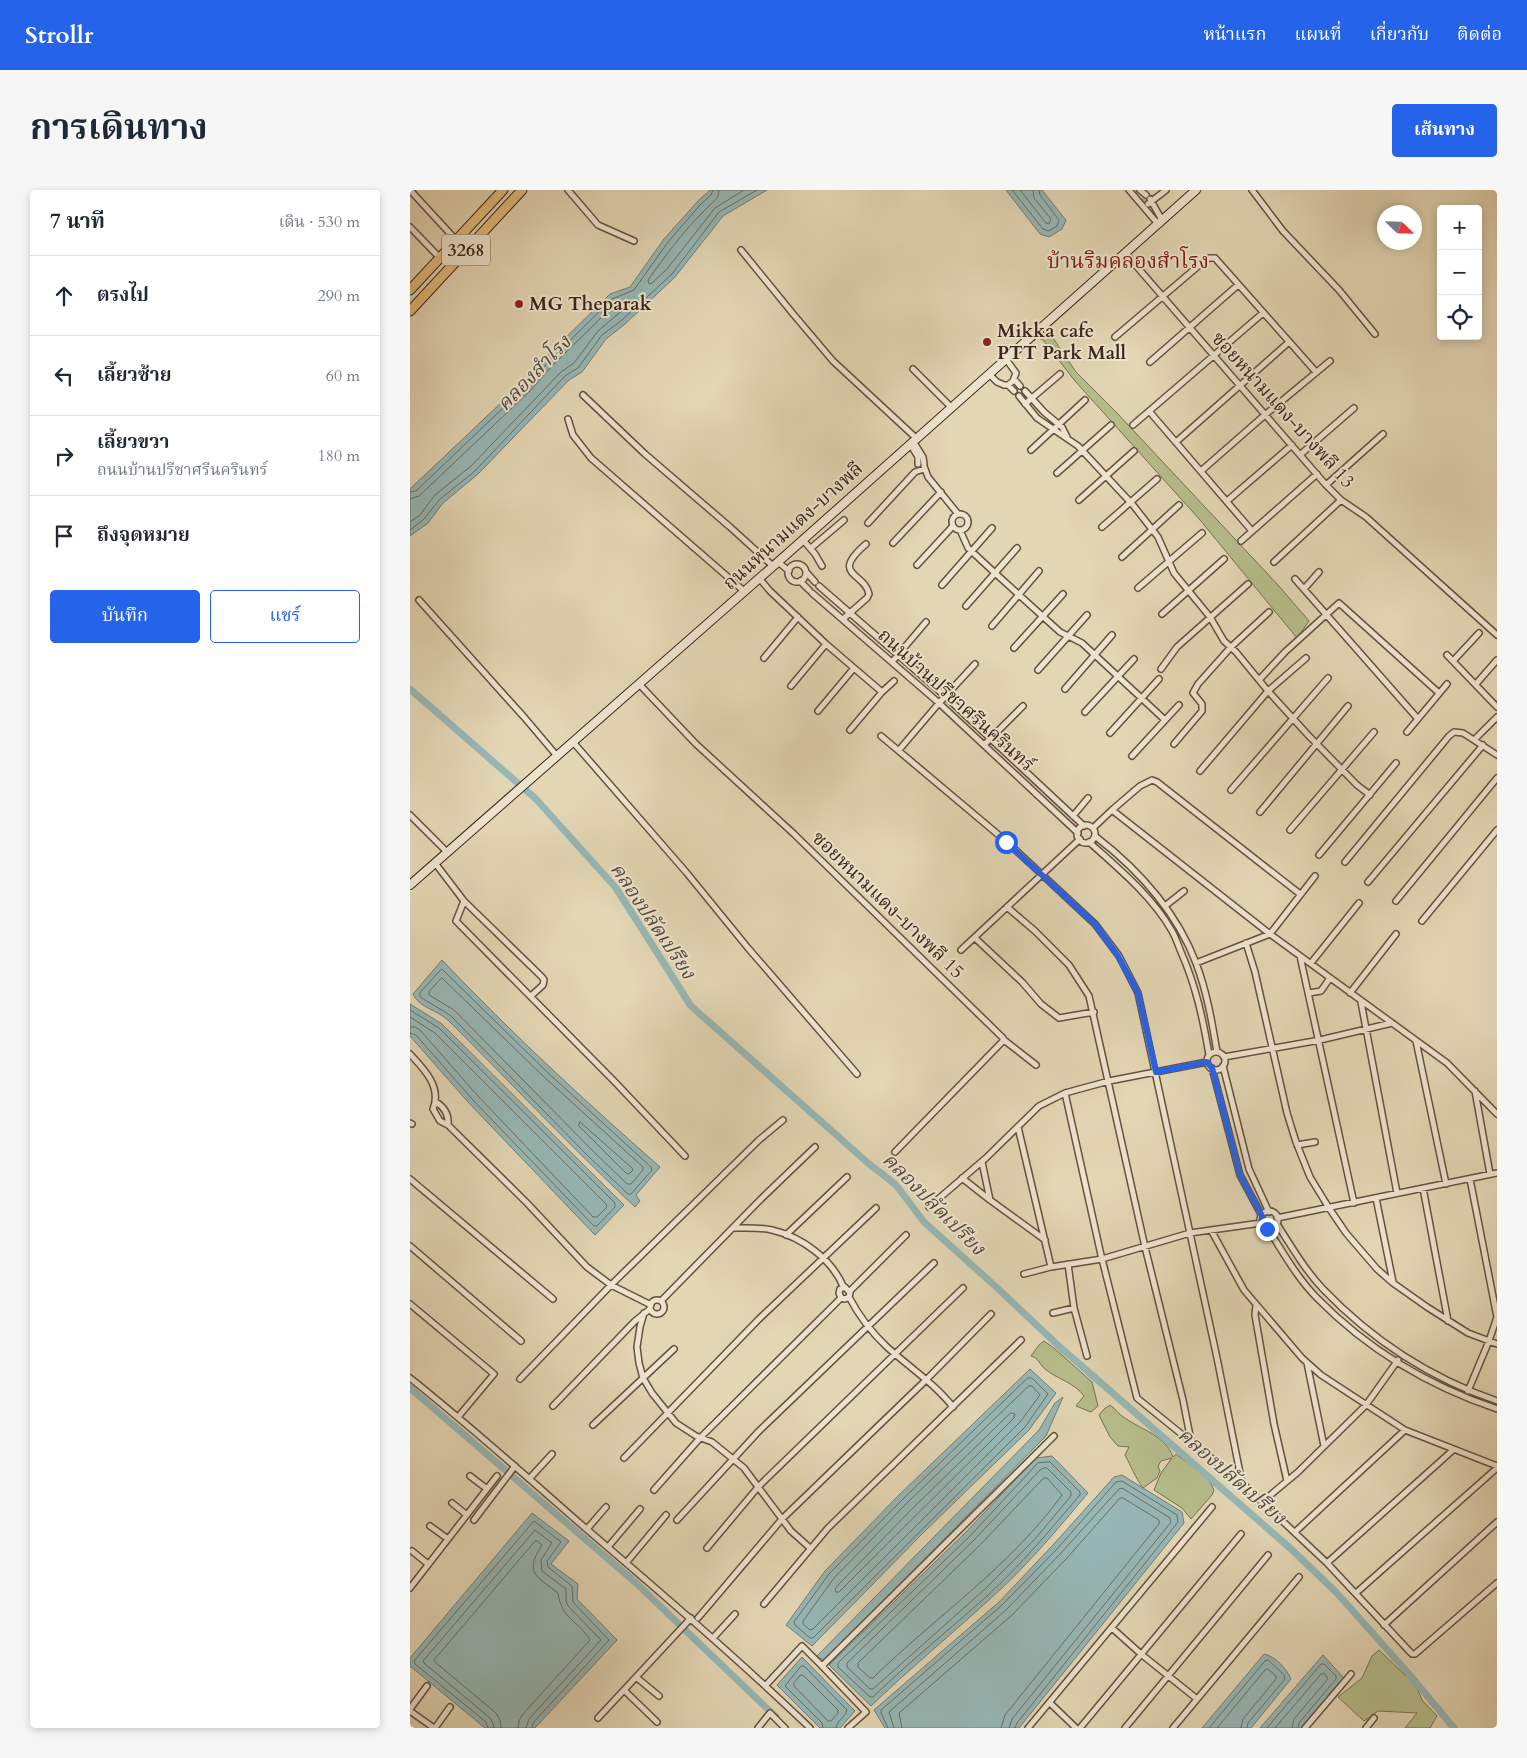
<!DOCTYPE html>
<html lang="th">
<meta charset="utf-8">
<style>
:root{--surface:#fff;--page:#f6f6f7;--text:#1f2937;--muted:#747a83;--line:#e0e1e3;--accent:#2563eb}
body{margin:0;font-family:Cardo,"Noto Serif Thai",serif;background:var(--page);color:var(--text)}
.controls{position:absolute;right:15px;top:15px;display:grid;overflow:hidden;border-radius:5px;box-shadow:0 2px 8px #0003}
.controls button{width:45px;height:45px;display:grid;place-items:center;padding:0;border:0;border-bottom:1px solid var(--line);background:var(--surface);color:var(--text);font:25px sans-serif}
.compass{position:absolute;left:967px;top:15px;width:45px;height:45px;border-radius:50%;background:var(--surface);box-shadow:0 2px 8px #0003;rotate:113deg}
.stop{position:absolute;width:15px;height:15px;margin:-11px;border:4px solid #2563eb;border-radius:50%;background:#fff}
.stop.end{background:#2563eb;border-color:#fff;box-shadow:0 1px 5px #0008}
.list{margin:0;padding:0;list-style:none}
h2{display:flex;justify-content:space-between;align-items:center;height:65px;margin:0;padding:0 20px;font-size:21px}
h2 small{font-size:16px;font-weight:400;color:var(--muted)}
.list li{display:grid;grid-template-columns:32px 1fr auto;gap:15px;align-items:center;box-sizing:border-box;height:80px;padding:0 20px;border-top:1px solid var(--line)}
.list b{display:block;font-size:19px;white-space:nowrap}
.list p{margin:0;font-size:16px;white-space:nowrap;color:var(--muted)}
.list em{font-size:16px;font-style:normal;color:var(--muted)}
.actions{display:flex;gap:10px;padding:15px 20px}
.actions a{flex:1;padding:11px 0;border:1px solid var(--accent);border-radius:5px;text-align:center;font-size:18px;color:var(--accent)}
.actions .main{background:var(--accent);color:#fff}
.icon{flex:none;width:28px;height:28px;fill:none;stroke:currentColor;stroke-width:2;stroke-linecap:round;stroke-linejoin:round}
.map{position:relative;flex:none;width:1087px;height:1538px;overflow:hidden;border-radius:5px}
header{display:flex;align-items:center;gap:30px;box-sizing:border-box;height:70px;padding:0 25px;background:var(--accent);color:#fff}
header strong{font-size:24px}
nav{display:flex;gap:28px;margin-inline-start:auto;font-size:18px}
.intro{display:flex;align-items:center;justify-content:space-between;box-sizing:border-box;height:120px;padding:0 30px}
h1{margin:0;font-size:35px}
.button{padding:12px 22px;border-radius:5px;background:var(--accent);color:#fff;font-size:18px;font-weight:700}
main{display:flex;gap:30px;padding:0 30px}
aside{flex:1;background:var(--surface);border-radius:5px;box-shadow:0 2px 8px #0003}
.map>svg:first-child{display:block}
</style>
<header>
<strong>Strollr</strong>
<nav><a>หน้าแรก</a><a>แผนที่</a><a>เกี่ยวกับ</a><a>ติดต่อ</a></nav>
</header>
<div class="intro"><h1>การเดินทาง</h1><a class="button">เส้นทาง</a></div>
<main>
<aside>
<h2>7 นาที<small>เดิน · 530 m</small></h2>
<ul class="list">
<li><svg class="icon" aria-label="ahead" viewBox="0 0 24 24"><path d="M12 20V5M6 11l6-6 6 6"/></svg><div><b>ตรงไป</b></div><em>290 m</em></li>
<li><svg class="icon" aria-label="left" viewBox="0 0 24 24"><path d="M17 20v-9H6M10 6l-5 5 5 5"/></svg><div><b>เลี้ยวซ้าย</b></div><em>60 m</em></li>
<li><svg class="icon" aria-label="right" viewBox="0 0 24 24"><path d="M7 20v-9h11M14 6l5 5-5 5"/></svg><div><b>เลี้ยวขวา</b><p>ถนนบ้านปรีชาศรีนครินทร์</p></div><em>180 m</em></li>
<li><svg class="icon" aria-label="arrive" viewBox="0 0 24 24"><path d="M6 21V4h12l-3 4 3 4H6"/></svg><div><b>ถึงจุดหมาย</b></div></li>
</ul>
<div class="actions"><a class="main">บันทึก</a><a>แชร์</a></div>
</aside>
<div class="map">
<svg width="1087" height="1538" viewBox="0 0 1087 1538">
<rect width="100%" height="100%" fill="#e3d6b4"/>
<filter id="stains"><feTurbulence type="fractalNoise" baseFrequency=".004" numOctaves="4"/><feColorMatrix values="0 0 0 0 .2 0 0 0 0 .09 0 0 0 0 .02 0 0 0 .5 -.17"/></filter>
<radialGradient id="worn" r=".72"><stop offset=".6" stop-color="#630" stop-opacity="0"/><stop offset="1" stop-color="#630" stop-opacity=".3"/></radialGradient>
<path fill="#b6bd8b" stroke="#797152" d="M635,141L643,148L666,182L707,223L868,395L899,431L887,448L790,330L665,191L633,150L629,148Z
M634,1151L644,1158L682,1192L688,1216L681,1222L666,1216L674,1206C665,1193 647,1189 635,1179C629,1174 629,1168 621,1166L629,1155Z
M700,1215C706,1219 709,1225 715,1228C732,1240 756,1246 763,1267L766,1264C779,1275 798,1283 804,1300L802,1305L781,1329L772,1318L744,1300L751,1283L762,1268L751,1271L748,1276L750,1281L747,1288L733,1298C725,1287 721,1276 715,1265L719,1257L708,1256L700,1247L689,1225L694,1219Z
M969,1460L995,1485L1004,1490L1012,1510L1027,1526L1020,1538H995L1007,1523L968,1521L954,1531L928,1507L952,1488L962,1466Z"/>
<path fill="#97b7b5" stroke="#737d76" d="M300,0H357L313,26L265,87L215,134L196,149L172,182L159,190L68,284L33,313L18,333L0,346V299L112,193L135,168L200,104L220,97L254,49L288,11Z
M596,0H632L656,30L652,39L639,47L630,44Z
M32,770C101,843 175,911 250,977L226,1005L230,1011L225,1017C161,957 101,893 39,831C28,820 9,818 3,804Z
M0,814L32,834L214,1015L185,1045L58,912L0,846Z
M620,1179L646,1203L619,1240L513,1343L402,1456L376,1435L415,1381L488,1306Z
M653,1207L636,1246L415,1470L406,1467L629,1240L645,1213Z
M642,1266L678,1303C647,1340 616,1377 580,1409C541,1445 499,1479 461,1516L419,1475L556,1342L626,1268Z
M712,1285L772,1322L774,1333L609,1538H475L464,1520L589,1412L643,1355L704,1287Z
M122,1323L159,1351L141,1374L168,1394L167,1409L207,1450L125,1538H75L0,1476V1468Z
M854,1464C865,1466 877,1479 881,1489L841,1538H792Z
M913,1465L934,1488L891,1538H850Z
M392,1467L445,1521L430,1538H410L367,1495Z"/>
<g fill="none" stroke-linecap="round" stroke-linejoin="round">
<path stroke="#6a6e66" stroke-width="1" d="M309,0C309,10 302,12 296,19C274,40 256,65 238,90L239,94L242,93L257,79L305,18L334,0
M602,0L633,39L639,41L647,36L649,30L630,5L629,0
M610,0L636,33L639,34L641,29L624,8L623,0
M0,302L6,301L116,196L139,171L202,109L224,100L258,52L291,14L301,5L303,0
M0,309L9,306L120,201L143,175L205,114L218,109L221,110L220,114L188,141L164,173L151,182L61,276L25,305L10,325L0,332
M0,340L14,329L30,309L65,281L155,186L168,178L192,145L212,130L262,84L309,22L347,0
M32,779L136,881L241,977L242,980L221,1004H218L178,966L40,825L10,807V803Z
M32,788L132,885L233,977V980L221,994H217L183,961L44,820L19,805V802Z
M0,820L29,838L205,1013V1017L187,1036H184L62,909L6,845L0,843
M0,827L25,843L196,1014L197,1017L187,1027H183L67,905L10,840L5,837H0
M170,932L222,978L223,980L220,983L217,984L169,936Z
M618,1188H622L638,1204L615,1237L403,1448H400L385,1435L384,1432L419,1384L492,1310Z
M619,1196H622L630,1205L610,1232L403,1439L400,1440L393,1434V1431L424,1388L496,1314Z
M601,1223L605,1224L604,1228L429,1402H426L425,1399L430,1393L501,1320Z
M640,1272L670,1302V1305C640,1340 611,1375 577,1406C539,1440 499,1472 463,1507H460L428,1477V1473L560,1346L628,1273Z
M637,1278L661,1302V1306L625,1349L574,1400L463,1499H460L437,1477V1473L564,1350L631,1279Z
M634,1288H637L652,1305C600,1377 525,1427 463,1488H460L448,1477V1473L570,1355Z
M391,1485L394,1486L428,1520V1523L421,1531H418L384,1496V1493Z
M78,1538L76,1532L5,1474L4,1471L124,1331L151,1352L137,1371L138,1377L162,1396L163,1412L199,1450L123,1533L122,1538
M84,1538L83,1533L80,1528L14,1473L13,1471L125,1340L142,1353L131,1370L132,1381L156,1399V1411L158,1416L191,1450L119,1529L116,1538
M91,1538L90,1530L86,1523L25,1472L24,1470L126,1350L132,1355C114,1383 126,1386 148,1403C152,1430 168,1430 180,1450L113,1524L109,1531L108,1538
M413,1538L412,1533L375,1496L391,1476H394L437,1520C436,1527 427,1530 426,1538
M478,1538L471,1523V1520L592,1415L647,1359L706,1292L712,1291L767,1325L768,1332L607,1533L605,1538
M484,1538L479,1522L596,1420L651,1363L709,1299L712,1298L760,1328L761,1332L602,1529L599,1538
M492,1538L489,1523L602,1425L657,1368L710,1308H713L749,1330V1334L595,1525L591,1538
M799,1538L855,1471L858,1470L874,1485L875,1489L838,1533L837,1538
M807,1538L855,1480L858,1479L866,1486V1489L833,1529L831,1538
M857,1538L911,1474H914L926,1486V1489L889,1533L888,1538
M865,1538L911,1484L914,1483L918,1489L884,1529L882,1538"/>
<path stroke="#97b7b5" stroke-width="7" d="M0,499L126,609L206,698L281,816L458,973L486,995L514,1032L584,1095L651,1158L880,1358L926,1402L999,1484L1044,1538
M0,1198L225,1392L366,1527"/>
<path stroke="#c2b395" stroke-width="5" stroke-dasharray="5 2.5" stroke-linecap="butt" d="M732,8L736,13"/>
<g stroke="#66513f" stroke-width="8">
<path id="minor" d="M0,0L46,50
M158,0L188,35L224,51
M719,0L748,34
M730,0L736,5
M842,0L873,41L929,100L965,144
M740,9L752,30
M738,14L756,0
M0,37L30,68
M331,60L384,125L423,171L506,248
M715,63L916,295L931,310L956,327L1087,445
M705,147L793,72L799,68H805L906,182
M740,172L828,95
M503,179L541,217
M579,184L587,192L594,195H598L603,191L606,183L596,169
M604,189L610,196
M598,195L604,201
M615,201L634,222L652,237L657,247
M173,205L235,264L320,337L363,376
M609,206L627,228L668,256L723,315L748,347L764,383L800,427L814,451L826,462L858,501L898,545L947,595L960,605
M615,214L650,184
M739,221L842,341
M158,229L163,245L181,268L334,401
M723,235L853,123
M503,251L513,267L514,274
M766,252L879,152
M500,254L508,267V274
M621,260L675,210
M891,264L944,218
M514,276L518,287L548,324
M791,281L856,224L920,171
M647,283L701,235
M916,295L973,244
M669,310L724,261
M817,311L882,255
M542 332a8 8 0 1 1 16 0a8 8 0 1 1-16 0Z
M458,333L505,282L514,279
M692,337L747,289
M550,340L558,358L585,383L650,442L672,453L755,530
M393,350L405,364L412,376
M831,351L907,284
M483,353L531,302
M401,358L434,330
M712,367L769,315
M368,372L379,381
M864,372L931,310
M378 383a9 9 0 1 1 18 0a9 9 0 1 1-18 0Z
M507,375L543,336
M396,382L405,392
M349,388L360,401L416,454L472,502
M885,389L1008,529
M390,391L399,400
M532,395L582,338
M409,396L535,506L674,636
M728,398L792,343
M894,399L909,382
M402,403L529,513L668,643
M9,410L114,527L147,566
M556,416L607,358
M752,424L814,369
M433,429L457,408L459,404C455,382 419,386 456,354
M582,436L629,381
M604,458L653,404
M1037,465L1087,517
M354,468L388,427
M1044,470L1069,443
M482,472L516,432
M751,479L767,457L838,394
M628,480L677,425
M849,490L875,462L929,413L1029,503
M229,494L286,554L384,644L593,848V851L485,962
M1066,494L1087,470
M381,496L416,454
M655,499L702,445
M408,521L444,478
M675,522L724,469
M440,540L472,502L484,491
M997,542L1037,494
M700,543L749,489
M471,546L597,652L685,734L709,766L728,803L807,1168L832,1293L917,1373L1002,1464H1005L1087,1393
M1065,549L1087,527
M163,552L276,682L338,758L447,884
M764,554L792,521V514L783,503L788,494L821,457L859,422
M574,555L613,516
M489,560L529,513L565,474
M722,566L769,515
M790,581L858,501L896,468
M821,600L918,488
M702,620L730,596L742,590L747,592L890,704
M850,622L938,516
M0,625L38,663
M663,626L678,608
M667 644a9 9 0 1 1 18 0a9 9 0 1 1-18 0Z
M683,638L702,620L860,744L1037,873L1087,924
M880,640L964,542
M685,646C729,680 766,720 786,773C797,802 802,832 807,862
M679,652C709,679 742,706 762,741C766,748 768,755 771,762C786,796 793,829 799,865
M909,665L986,573
M935,672L1039,546L1044,542L1053,543L1087,565
M25,673L54,711L46,731L204,891L275,966
M958,692L1073,555
M54,711L132,787L134,790L133,795L121,806
M986,711L1087,588
M755,716L774,701
M597,717L625,741L659,775L679,806L735,1057L773,1210L781,1251L831,1293
M1012,731L1087,640
M565,748L612,792L631,814L649,828L684,822
M836,753L845,782L877,923L886,952L900,987L919,1018L936,1043L967,1079L983,1093L1017,1117L1058,1143L1087,1154
M551,760L670,649
M890,766L944,1013
M786,773L860,744L905,686
M901,773L949,713
M899,803L911,801L920,788
M940,803L986,744
M951,812L987,1003
M594,850L626,875
M1006,851L1036,994
M797 871a9 9 0 1 1 18 0a9 9 0 1 1-18 0Z
M0,864C14,879 32,897 23,919L30,931L38,935L117,1013L177,1077L201,1095L241,1115
M814,867L910,850L982,833
M813,876L839,979L859,1022
M802,878L830,985L852,1026
M1065,901L1080,984
M655,903L699,891L797,872
M26,912C34,917 39,925 38,935
M0,933L2,934
M608,937L641,1077L614,1084
M887,955L905,952
M572,972L580,1010L635,1050
M552,988L580,1010
M0,989L143,1109
M1013,998L1038,1131
M966,1008L983,1092
M519,1017L576,968L629,916L655,903L691,1065L727,1208L780,1251
M850 1030a9 9 0 1 1 18 0a9 9 0 1 1-18 0Z
M867,1028L1087,983
M867,1034C881,1056 895,1080 913,1099C962,1150 1020,1188 1087,1211
M323,1038C336,1038 350,1037 362,1040C392,1047 422,1069 434,1098
M858,1039C873,1062 887,1088 907,1108C957,1159 1019,1196 1087,1219
M801,1040L834,1100L892,1168L911,1185L995,1240L1087,1276
M376,1045L437,987
M0,1056L111,1151
M658,1074L664,1118L677,1166
M641,1077L692,1069L780,1043L851,1033
M440,1101L496,1045
M439,1107L435,1109L431,1108L429,1103L430,1099L435,1097L440,1103L439,1107C449,1126 461,1142 477,1157C499,1177 524,1193 543,1217
M240 1117a7 7 0 1 1 14 0a7 7 0 1 1-14 0Z
M251,1111L351,1009L405,957
M0,1114L84,1184L48,1227
M846,1115L845,1125L864,1234L877,1291
M234,1123L230,1137L227,1157L229,1173L233,1188L242,1203L266,1233L286,1246L302,1252L334,1278L381,1341L400,1358
M643,1123L664,1118
M897,1173L914,1256
M0,1188C59,1235 116,1286 173,1336C250,1402 327,1468 400,1538
M110,1189L201,1095L349,950L373,930
M1058,1201L1079,1151L1087,1127L1060,989
M143,1216L225,1131L240,1119
M183,1235L264,1159
M214,1268L349,1129L466,1018
M60,1286L77,1299
M119,1289L142,1264
M244,1300L290,1248L431,1108
M852,1312L888,1282L956,1215L988,1170
M42,1313L57,1325
M64,1330L105,1276
M267,1330L349,1241L524,1073
M20,1336L38,1349
M177,1339L196,1317
M885,1342L995,1240
M198,1357L230,1319
M297,1358L349,1296L553,1098
M2,1361L18,1374
M216,1373L256,1325
M917,1373L1043,1260
M0,1398L87,1286
M946,1403L1087,1278
M354,1414L418,1338L611,1150
M288,1428L372,1329L517,1189L581,1124
M974,1435L1087,1332
M702,1438L731,1464L787,1509
M303,1448L325,1424
M412,1476L456,1522L438,1538
M226,1487L249,1506
M356,1495L392,1456L412,1476L644,1246
M214,1500L247,1532
M640,1513L666,1538
M0,1519L17,1496
M0,1521L24,1538
M188,1528L281,1428
M25,1538L40,1517
M348,1538L360,1523L375,1538
M618,1538L802,1317
M670,1538L831,1344
M715,1538L858,1365
M763,1538L889,1387
M895,1538L941,1484
M956,1538L964,1528"/>
</g>
<g stroke="#3c2518" stroke-width="10">
<path id="secondary" d="M0,695L377,364L786,0"/>
</g>
<g stroke="#3c2518" stroke-width="11">
<path id="primary" d="M0,100L93,0
M0,121L112,0"/>
</g>
<use href="#minor" stroke="#ede4ce" stroke-width="5"/>
<use href="#secondary" stroke="#ede4ce" stroke-width="8"/>
<use href="#primary" stroke="#e2bb7a" stroke-width="9"/>
</g>
<g fill="none" stroke-linecap="round" stroke-linejoin="round">
<path stroke="#2563eb" stroke-width="6" d="M596,652L685,734L708,766L728,803L746,882L797,872L802,878L830,985L852,1026L851,1034L857,1039"/>
</g>
<g fill="#8f2418" stroke="#ede4ce" stroke-width="2">
<circle cx="109" cy="114" r="5"/>
<circle cx="577" cy="152" r="5"/>
</g>
<g text-anchor="middle" dominant-baseline="central" stroke-width="4" stroke-linejoin="round" paint-order="stroke">
<rect fill="#ede4ce" stroke="#715e4f" stroke-width="1" x="32" y="44.5" width="48" height="31" rx="4"/>
<g font-size="18" font-weight="bold" fill="#3c2518">
<text x="56" y="60">3268</text>
</g>
<g font-size="19" font-weight="bold" fill="#3c2518" stroke="#ede4ce" text-anchor="start">
<text x="119" y="114">MG Theparak</text>
<text x="587" y="141">Mikka cafe<tspan x="587" dy="22">PTT Park Mall</tspan></text>
</g>
<g font-size="19" fill="#3c2518" stroke="#ede4ce">
<text transform="translate(873 220) rotate(48)">ซอยหนามแดง-บางพลี 13</text>
<text transform="translate(383 336) rotate(-42)">ถนนหนามแดง-บางพลี</text>
<text transform="translate(546 510) rotate(42)">ถนนบ้านปรีชาศรีนครินทร์</text>
<text transform="translate(478 715) rotate(44)">ซอยหนามแดง-บางพลี 15</text>
</g>
<g font-size="20" font-style="italic" fill="#534a3f" stroke="#ede4ce">
<text transform="translate(124 183) rotate(-46)">คลองสำโรง</text>
<text transform="translate(243 731) rotate(56)">คลองปลัดเปรียง</text>
<text transform="translate(524 1014) rotate(45)">คลองปลัดเปรียง</text>
<text transform="translate(822 1286) rotate(41)">คลองปลัดเปรียง</text>
</g>
<g font-size="21" fill="#7a1f14" stroke="#ede4ce">
<text x="718" y="71">บ้านริมคลองสำโรง</text>
</g>
</g>
<rect width="100%" height="100%" filter="url(#stains)"/>
<rect width="100%" height="100%" fill="url(#worn)"/>
</svg>
<div class="controls">
<button>+</button>
<button>−</button>
<button><svg class="icon" aria-label="locate" viewBox="0 0 24 24"><circle cx="12" cy="12" r="6"/><path d="M12 2v4M12 18v4M2 12h4M18 12h4"/></svg></button>
</div>
<svg class="compass" viewBox="-18 -18 36 36"><path d="M0-13l5 13h-10z" fill="#e53935"/><path d="M0 13l5-13h-10z" fill="#747a83"/></svg>
<div class="stop" style="left:596px;top:652px"></div>
<div class="stop end" style="left:857px;top:1039px"></div>
</div>
</main>
